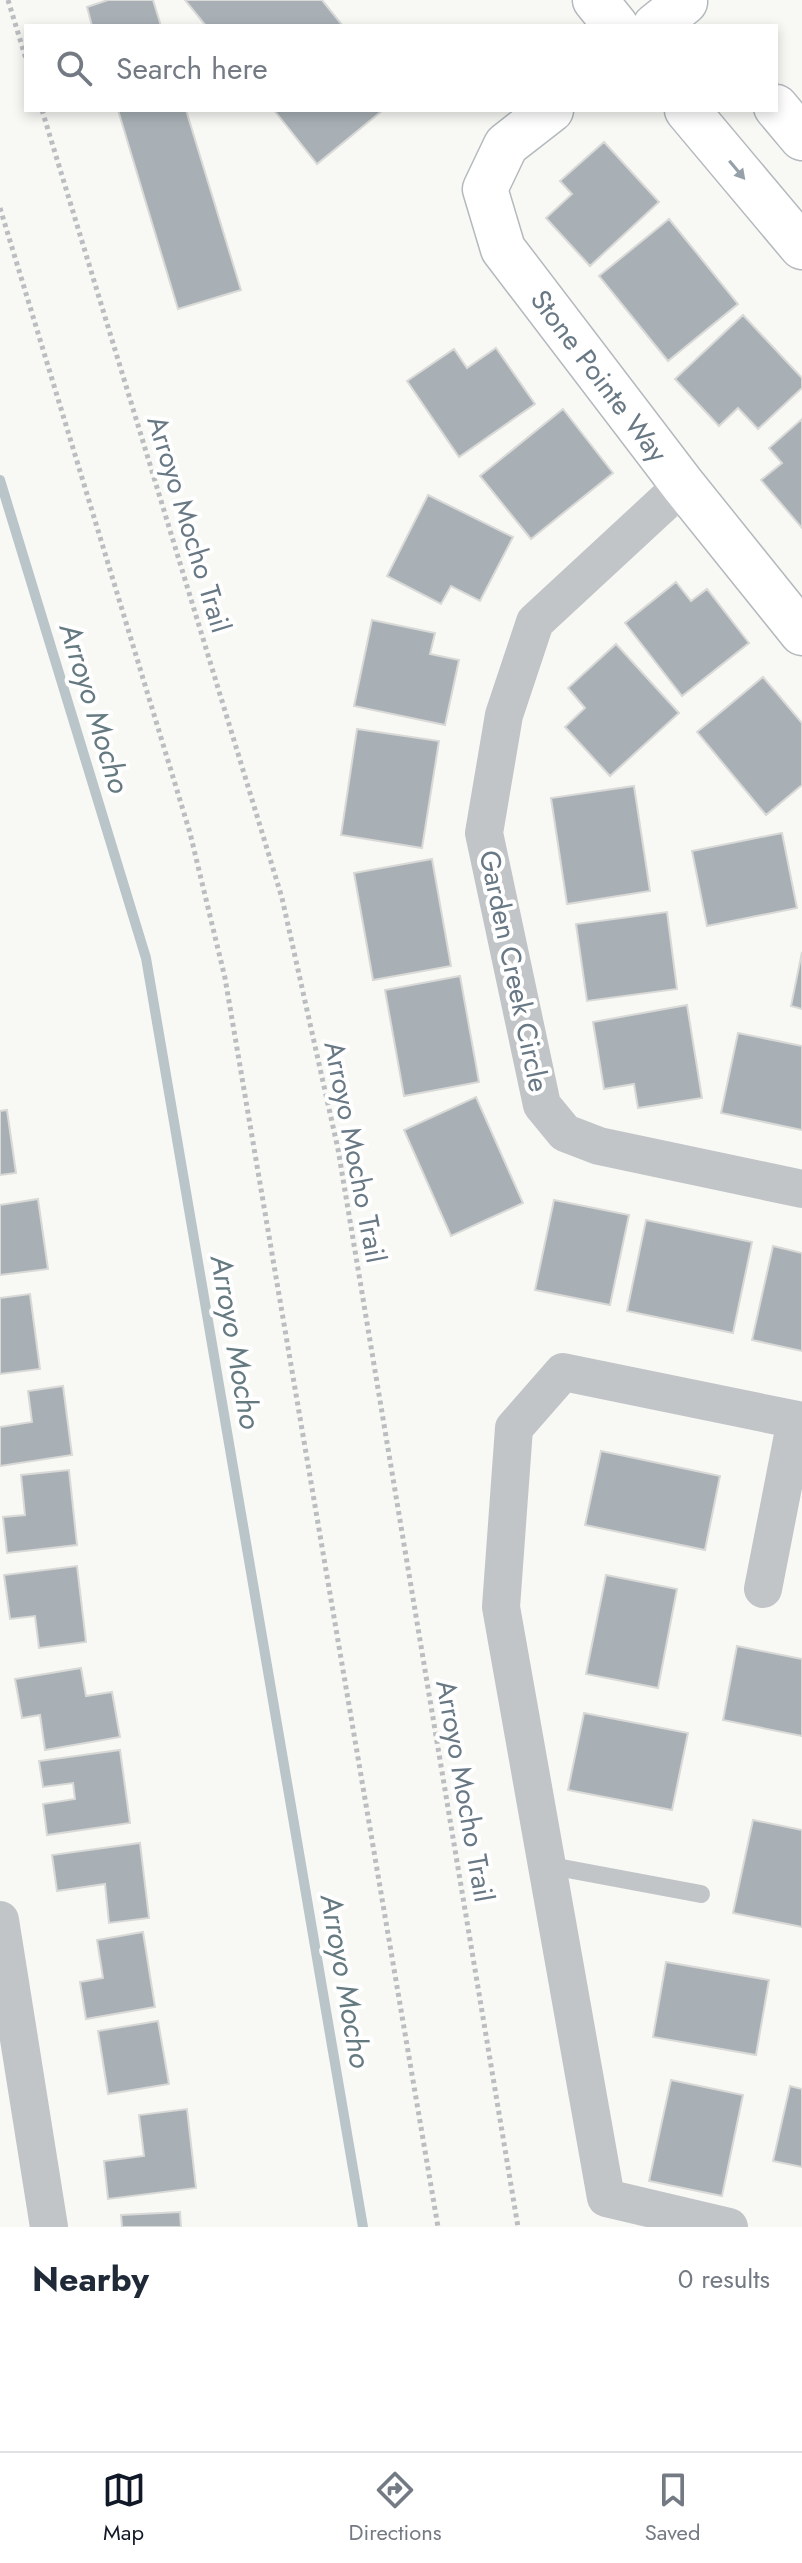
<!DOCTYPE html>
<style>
:root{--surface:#fff;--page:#f2f2f3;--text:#1f2937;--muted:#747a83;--line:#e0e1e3;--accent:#111827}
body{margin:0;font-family:Jost,sans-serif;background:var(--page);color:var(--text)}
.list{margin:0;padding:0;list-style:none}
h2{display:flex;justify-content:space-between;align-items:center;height:104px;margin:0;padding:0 32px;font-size:34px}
h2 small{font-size:26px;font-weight:400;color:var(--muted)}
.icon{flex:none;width:44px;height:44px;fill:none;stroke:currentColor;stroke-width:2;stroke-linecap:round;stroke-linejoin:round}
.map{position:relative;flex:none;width:802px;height:2227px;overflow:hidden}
.search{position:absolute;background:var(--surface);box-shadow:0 4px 12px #0003;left:24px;right:24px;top:24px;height:88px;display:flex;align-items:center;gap:20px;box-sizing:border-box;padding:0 28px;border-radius:0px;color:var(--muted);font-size:30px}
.sheet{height:224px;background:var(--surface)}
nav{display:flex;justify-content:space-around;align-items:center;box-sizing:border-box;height:112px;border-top:2px solid var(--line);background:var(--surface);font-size:22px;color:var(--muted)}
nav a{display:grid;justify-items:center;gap:4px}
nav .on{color:var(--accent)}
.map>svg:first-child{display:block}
</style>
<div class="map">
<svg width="802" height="2227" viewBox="0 0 802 2227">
<rect width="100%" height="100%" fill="#f8f8f5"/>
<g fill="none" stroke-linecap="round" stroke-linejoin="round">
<path stroke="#bac5c9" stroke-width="10" d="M0,480L146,958L363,2227"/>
</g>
<path fill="#a8b0b5" stroke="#d9d9d7" stroke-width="2" d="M108,0H153L161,26H92L87,7Z
M185,0H322L343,26H206Z
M118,110H186L241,290L178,309Z
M274,110H383L317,164Z
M604,142L659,202L590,266L546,218L572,194L560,181Z
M669,219L738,304L668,361L599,276Z
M743,315L802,378V388L758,429L738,408L719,426L675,379Z
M496,348L535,404L459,457L407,381L454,349L467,368Z
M563,409L613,473L531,539L480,476Z
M802,419V528L761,480L782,463L769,448Z
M428,495L513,537L480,601L451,586L441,604L387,576Z
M676,582L691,601L707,589L749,643L682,696L625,623Z
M372,620L435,633L430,654L459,660L445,725L354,706Z
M616,644L679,713L610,776L565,727L585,708L568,688Z
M763,677L802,723V785L766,815L697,732Z
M357,729L439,741L422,848L341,835Z
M634,786L650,891L567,904L551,798Z
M782,833L797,908L707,926L692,851Z
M432,859L451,966L373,980L354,873Z
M667,912L677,989L587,1001L576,924Z
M802,952V1009L791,1006Z
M460,976L479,1082L404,1096L385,990Z
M687,1005L702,1098L638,1108L634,1084L604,1089L593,1022Z
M738,1033L802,1046V1130L721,1113Z
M476,1097L523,1203L451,1236L404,1130Z
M7,1110L16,1173L0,1175V1111Z
M38,1199L48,1269L0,1275V1205Z
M554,1200L629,1215L610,1305L535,1290Z
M646,1220L752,1242L733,1333L627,1311Z
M773,1246L802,1253V1351L752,1340Z
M30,1294L40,1369L0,1374V1298Z
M63,1386L72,1455L0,1466V1427L32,1422L28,1391Z
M601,1451L720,1476L705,1550L585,1525Z
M69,1470L77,1545L7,1553L3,1517L25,1515L21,1475Z
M77,1566L86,1642L39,1648L35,1616L10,1619L4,1575Z
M606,1575L677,1589L658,1688L586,1674Z
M737,1646L802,1659V1736L723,1720Z
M81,1668L86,1696L112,1692L120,1737L45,1750L40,1715L22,1718L15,1679Z
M584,1713L688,1733L672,1810L568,1790Z
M120,1750L130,1823L47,1835L43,1804L75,1799L73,1783L43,1787L39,1761Z
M753,1820L802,1830V1927L733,1913Z
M140,1843L149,1918L109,1923L105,1884L57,1891L52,1855Z
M143,1932L155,2007L86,2019L80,1982L103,1978L97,1940Z
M666,1962L769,1980L756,2055L653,2037Z
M158,2021L169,2084L108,2094L98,2031Z
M671,2080L743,2095L722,2196L649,2181Z
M790,2086L802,2089V2167L773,2161Z
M187,2109L196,2188L108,2199L104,2161L144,2156L139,2115Z
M180,2212L181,2227H122L121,2215Z"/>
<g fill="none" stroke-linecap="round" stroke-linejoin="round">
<g stroke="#b3b9bd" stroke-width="47">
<path id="secondary" d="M595,0L616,26
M655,26L685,2
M776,107L802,138
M551,110L506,145L485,189L503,249L683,485L802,633
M687,110L802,247"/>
</g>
<path stroke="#bbbec0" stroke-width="5" stroke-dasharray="4 4" stroke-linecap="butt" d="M8,0L26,59
M42,110L282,898L338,1149L518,2227
M0,208L190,833L225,978L438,2227"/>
<path stroke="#c1c5c8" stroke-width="18" d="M546,1865L701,1894"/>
<path stroke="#c1c5c8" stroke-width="38" d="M683,485L535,622L504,715L484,833L542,1105L565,1133L599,1146L802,1189
M763,1589L796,1420
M0,1920L49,2227
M729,2227L606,2198L501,1607L514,1428L563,1372L802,1421"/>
<use href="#secondary" stroke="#fff" stroke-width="44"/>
</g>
<defs><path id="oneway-solid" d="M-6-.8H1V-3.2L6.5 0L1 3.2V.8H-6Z" transform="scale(2)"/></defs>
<use fill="#95a0a9" href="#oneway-solid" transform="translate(737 170) rotate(50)"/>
<g text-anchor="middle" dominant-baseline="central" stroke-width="8" stroke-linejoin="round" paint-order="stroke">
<g font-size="28" fill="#687884" stroke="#fff">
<text transform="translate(599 376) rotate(53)">Stone Pointe Way</text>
<text transform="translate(189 524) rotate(73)">Arroyo Mocho Trail</text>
<text transform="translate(514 971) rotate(78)">Garden Creek Circle</text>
<text transform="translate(355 1152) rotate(79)">Arroyo Mocho Trail</text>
<text transform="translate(465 1791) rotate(80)">Arroyo Mocho Trail</text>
</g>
<g font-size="30" font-style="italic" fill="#647980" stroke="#fff">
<text transform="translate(95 708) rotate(73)">Arroyo Mocho</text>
<text transform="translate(236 1342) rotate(80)">Arroyo Mocho</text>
<text transform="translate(346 1981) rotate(80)">Arroyo Mocho</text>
</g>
</g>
</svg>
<div class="search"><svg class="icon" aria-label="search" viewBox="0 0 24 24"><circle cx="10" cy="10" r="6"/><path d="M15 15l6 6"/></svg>Search here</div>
</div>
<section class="sheet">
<h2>Nearby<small>0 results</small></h2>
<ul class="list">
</ul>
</section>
<nav>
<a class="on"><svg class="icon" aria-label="map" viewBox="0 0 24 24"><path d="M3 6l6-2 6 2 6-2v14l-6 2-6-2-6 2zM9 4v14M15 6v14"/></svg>Map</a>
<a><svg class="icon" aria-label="directions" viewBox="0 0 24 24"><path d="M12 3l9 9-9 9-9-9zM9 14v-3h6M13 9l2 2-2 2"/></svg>Directions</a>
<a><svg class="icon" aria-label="saved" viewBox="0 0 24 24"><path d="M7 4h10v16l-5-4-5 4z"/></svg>Saved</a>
</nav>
